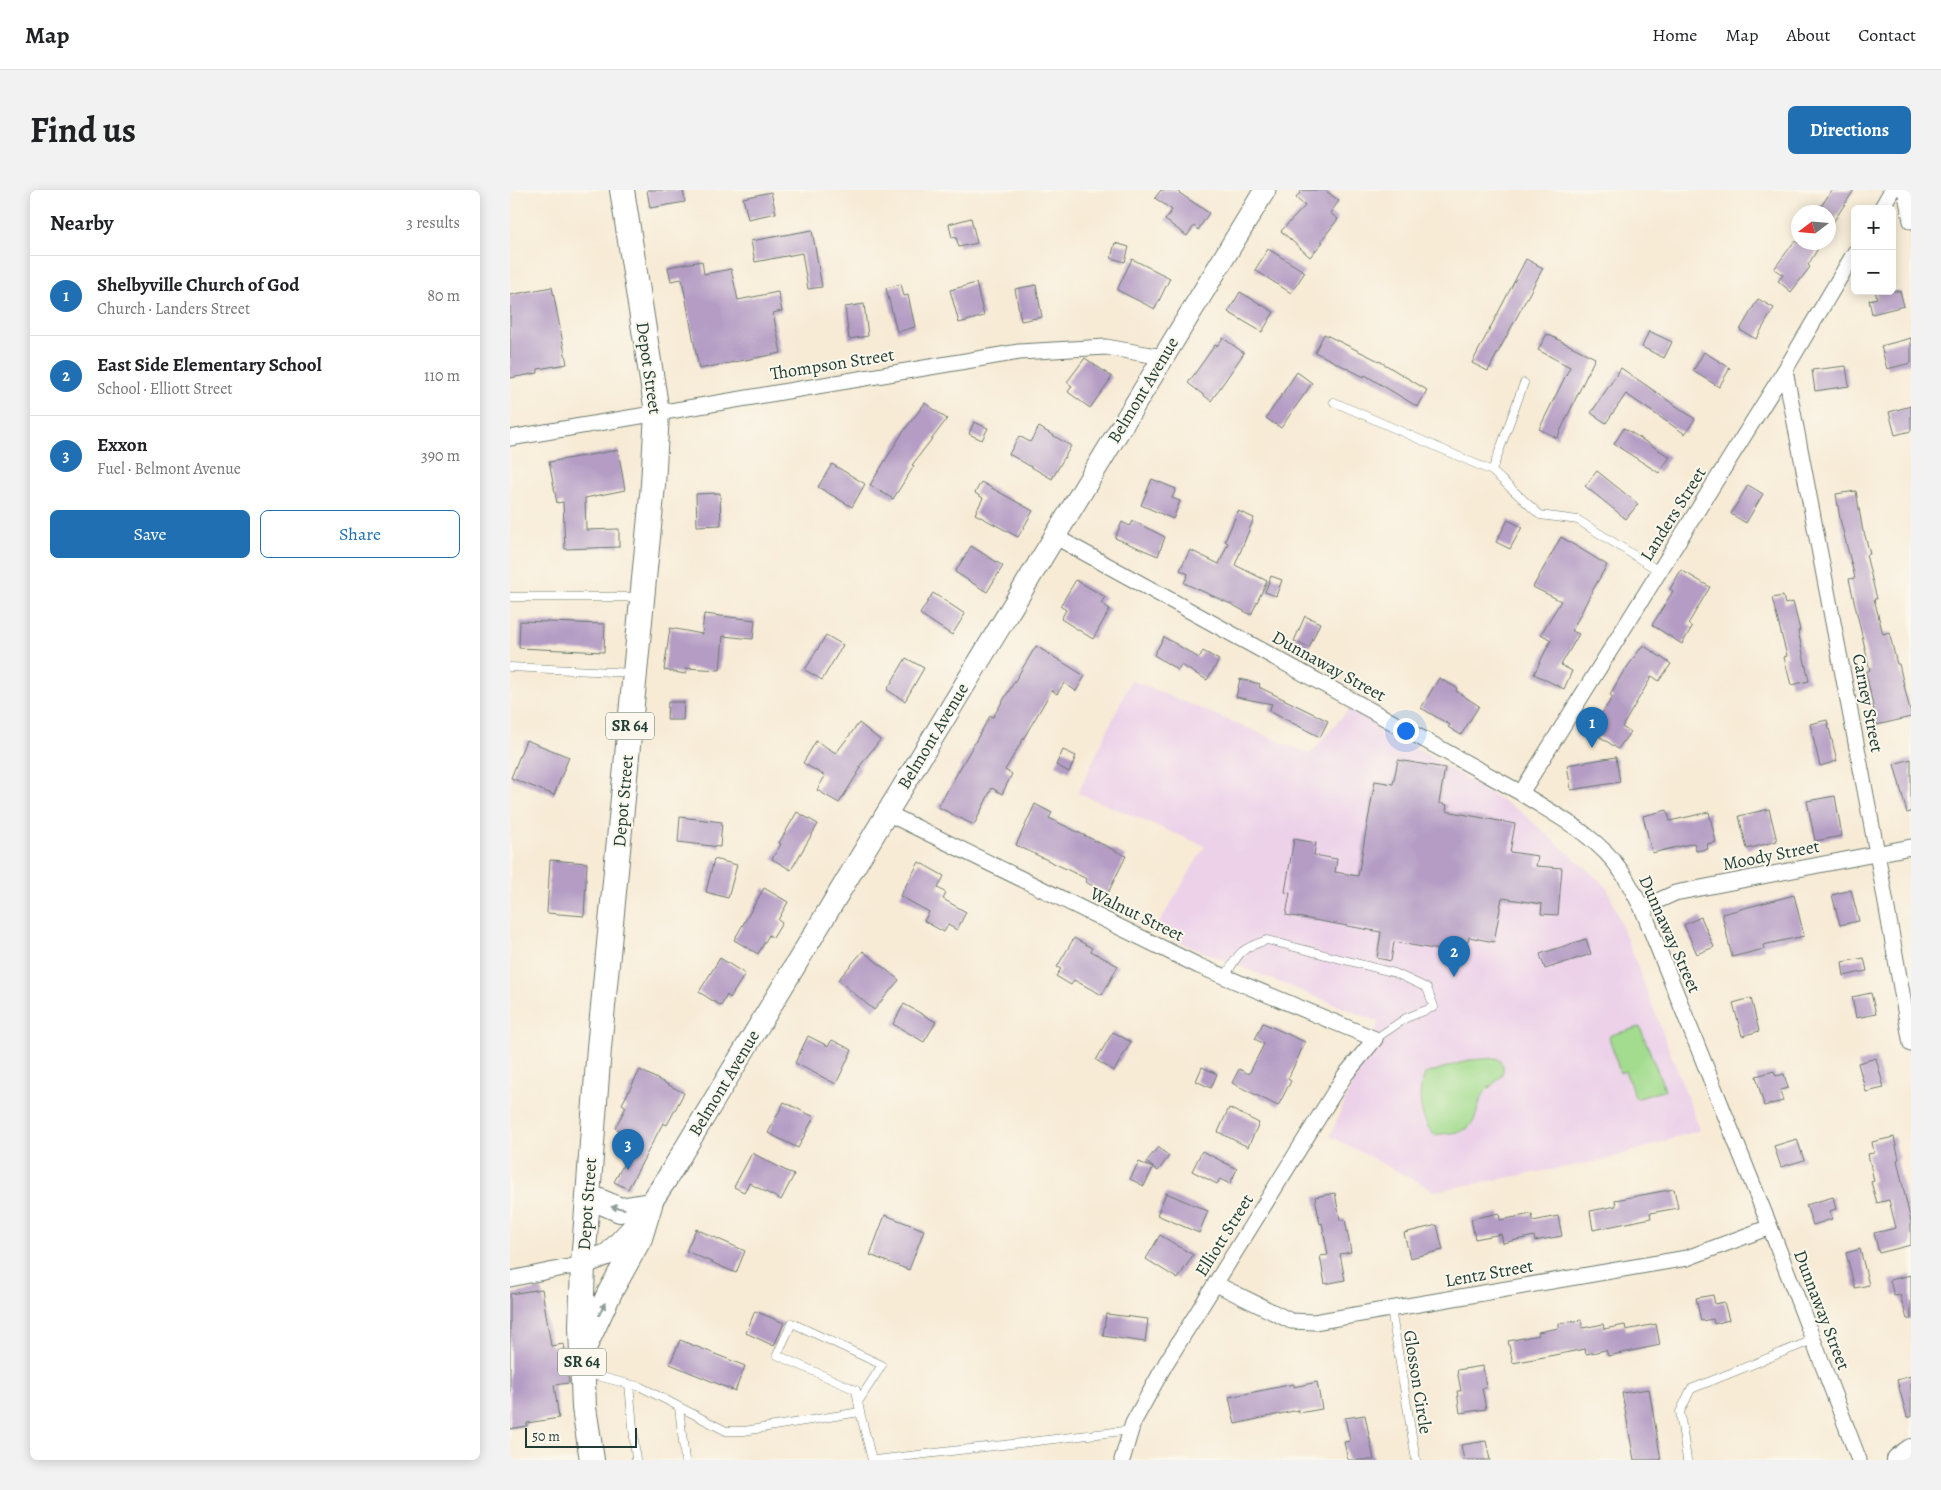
<!DOCTYPE html>
<meta charset="utf-8">
<style>
:root{--surface:#fff;--page:#f2f2f2;--text:#202124;--muted:#757577;--line:#e0e0e0;--accent:#1f6fb2}
body{margin:0;font-family:Alegreya,serif;background:var(--page);color:var(--text)}
.controls{position:absolute;right:15px;top:15px;display:grid;overflow:hidden;border-radius:8px;box-shadow:0 2px 12px #0003}
.controls button{width:45px;height:45px;display:grid;place-items:center;padding:0;border:0;border-bottom:1px solid var(--line);background:var(--surface);color:var(--text);font:25px sans-serif}
.compass{position:absolute;left:1281px;top:15px;width:45px;height:45px;border-radius:50%;background:var(--surface);box-shadow:0 2px 12px #0003;rotate:254deg}
.scale{position:absolute;left:15px;bottom:12px;width:112px;box-sizing:border-box;padding-left:5px;border:2px solid #1f3d34;border-top:0;font-size:14px;line-height:18px;white-space:nowrap;color:#1f3d34;-webkit-text-stroke:4px #fbf7ec;paint-order:stroke}
.you{position:absolute;left:895px;top:540px;width:18px;height:18px;margin:-12px;border:4px solid #fff;border-radius:50%;background:#1a73e8;box-shadow:0 0 0 8px #1a73e833}
.badge{display:grid;place-items:center;width:32px;height:32px;border-radius:50%;background:var(--accent);color:#fff;font-size:16px;font-weight:700}
.pin{position:absolute;translate:-50% -41px;filter:drop-shadow(0 1px 2px #0008)}
.pin::after{content:'';position:absolute;top:26px;width:18px;height:15px;background:inherit;clip-path:polygon(0 0,100% 0,50% 100%)}
.list{margin:0;padding:0;list-style:none}
h2{display:flex;justify-content:space-between;align-items:center;height:65px;margin:0;padding:0 20px;font-size:21px}
h2 small{font-size:16px;font-weight:400;color:var(--muted)}
.list li{display:grid;grid-template-columns:32px 1fr auto;gap:15px;align-items:center;box-sizing:border-box;height:80px;padding:0 20px;border-top:1px solid var(--line)}
.list b{display:block;font-size:19px;white-space:nowrap}
.list p{margin:0;font-size:16px;white-space:nowrap;color:var(--muted)}
.list em{font-size:16px;font-style:normal;color:var(--muted)}
.actions{display:flex;gap:10px;padding:15px 20px}
.actions a{flex:1;padding:11px 0;border:1px solid var(--accent);border-radius:8px;text-align:center;font-size:18px;color:var(--accent)}
.actions .main{background:var(--accent);color:#fff}
.map{position:relative;flex:none;width:1401px;height:1270px;overflow:hidden;border-radius:8px}
header{display:flex;align-items:center;gap:30px;box-sizing:border-box;height:70px;padding:0 25px;background:var(--surface);border-bottom:1px solid var(--line)}
header strong{font-size:24px}
nav{display:flex;gap:28px;margin-inline-start:auto;font-size:18px}
.intro{display:flex;align-items:center;justify-content:space-between;box-sizing:border-box;height:120px;padding:0 30px}
h1{margin:0;font-size:35px}
.button{padding:12px 22px;border-radius:8px;background:var(--accent);color:#fff;font-size:18px;font-weight:700}
main{display:flex;gap:30px;padding:0 30px}
aside{flex:1;background:var(--surface);border-radius:8px;box-shadow:0 2px 12px #0003}
.map>svg:first-child{display:block}
</style>
<header>
<strong>Map</strong>
<nav><a>Home</a><a>Map</a><a>About</a><a>Contact</a></nav>
</header>
<div class="intro"><h1>Find us</h1><a class="button">Directions</a></div>
<main>
<aside>
<h2>Nearby<small>3 results</small></h2>
<ul class="list">
<li><span class="badge">1</span><div><b>Shelbyville Church of God</b><p>Church · Landers Street</p></div><em>80 m</em></li>
<li><span class="badge">2</span><div><b>East Side Elementary School</b><p>School · Elliott Street</p></div><em>110 m</em></li>
<li><span class="badge">3</span><div><b>Exxon</b><p>Fuel · Belmont Avenue</p></div><em>390 m</em></li>
</ul>
<div class="actions"><a class="main">Save</a><a>Share</a></div>
</aside>
<div class="map">
<svg width="1401" height="1270" viewBox="0 0 1401 1270">
<rect width="100%" height="100%" fill="#fbf7ec"/>
<filter id="ink" filterUnits="userSpaceOnUse"><feTurbulence type="fractalNoise" baseFrequency=".02" numOctaves="2"/><feDisplacementMap in="SourceGraphic" scale="10" xChannelSelector="R" yChannelSelector="G"/><feConvolveMatrix kernelMatrix="1 2 1 2 8 2 1 2 1" color-interpolation-filters="sRGB"/></filter>
<filter id="wash" filterUnits="userSpaceOnUse"><feTurbulence type="fractalNoise" baseFrequency=".0096" numOctaves="4" result="noise"/><feDisplacementMap in="SourceGraphic" scale="20" xChannelSelector="R" yChannelSelector="G"/><feGaussianBlur stdDeviation="1.12" result="paint"/><feColorMatrix in="noise" values="0 0 0 0 0 0 0 0 0 0 0 0 0 0 0 0 0 1.4 0 .05"/><feComposite in="paint" operator="in"/></filter>
<g filter="url(#wash)">
<rect width="100%" height="100%" fill="#f7ebd6"/>
<path fill="#ecd1e9" d="M621,490L800,564L840,518L1011,622L1097,697L1190,940L1095,970L925,1001L820,946L869,832L644,742L695,656L568,603Z"/>
<path fill="#a3dc8e" stroke="#618c61" d="M1130,837L1155,900L1126,909L1115,881L1110,883L1099,847L1101,845Z
M987,868C991,872 994,875 993,881C991,891 978,896 973,905C967,914 967,931 959,937C951,944 935,943 924,945C910,928 906,906 915,884L959,870Z"/>
<g id="blocks">
<path fill="#b49cc4" d="M137,0H173L175,12L140,18Z
M651,0H665L699,23L688,40L684,36L677,46L655,30L662,20L645,8Z
M792,0H815L829,11L820,23L828,29L811,51L813,52L800,67L771,41L795,16L786,8Z
M1322,0H1344L1318,40V22H1307Z
M261,2L266,23L238,29L233,8Z
M461,28L467,53L449,57L446,47L442,48L439,34Z
M302,40L312,97L298,99L292,63L245,72L241,51Z
M1284,52H1312L1298,75L1300,77L1281,102L1268,91L1273,85L1264,79Z
M605,53L619,57L615,72L601,68Z
M758,59L795,82L781,103L745,80Z
M622,69L660,88L645,119L607,100Z
M1016,69L1033,78L978,181L962,173Z
M192,71L194,84L221,79L228,110L268,102L272,121L263,123L271,163L189,179L172,89L161,91L158,77Z
M466,93L474,126L449,133L440,100Z
M391,94L394,106L398,105L405,137L387,142L376,98Z
M526,95L532,127L511,131L505,99Z
M42,97L57,174L28,179V183L0,188V105Z
M1365,101H1390L1394,116L1362,124L1359,110L1367,108Z
M730,102L764,122L752,142L718,122Z
M1248,109L1264,118L1246,149L1230,140Z
M354,114L358,146L339,149L335,117Z
M1139,141L1162,152L1154,168L1132,157Z
M814,144L871,172L917,200L908,217L855,185L854,187L805,162Z
M1037,144L1085,168L1047,248L1029,239L1060,177L1028,160Z
M713,148L734,163L701,211L678,193L705,155L707,156Z
M1401,148V173L1377,179L1371,156Z
M1194,162L1220,178L1209,197L1183,181Z
M575,168L602,187L580,218L558,202L562,196L557,192Z
M1336,176L1339,196L1305,201L1302,180Z
M1111,178L1185,229L1175,244L1116,204L1096,233L1081,223Z
M787,182L802,193L771,238L756,228Z
M415,213L437,229L402,275L404,276L383,309L360,295L393,242Z
M1401,216V241L1385,245L1379,222Z
M464,232L478,238L472,250L459,244Z
M529,237L561,256L542,289L499,264L509,246L520,252Z
M1114,238L1160,267L1149,283L1104,254Z
M108,260L115,300L75,308L76,340L109,339V357L55,359L53,312L47,313L39,272Z
M322,274L355,294L342,317L308,297Z
M1087,281L1128,314L1116,329L1075,296Z
M642,289L666,299L662,308L670,311L663,329L631,315Z
M471,292L523,321L508,347L465,324L473,308L465,303Z
M1238,295L1253,304L1236,333L1221,324Z
M1346,301L1353,342H1354L1360,364L1356,365L1367,409H1364L1373,444L1379,442L1387,474H1389L1401,525V527L1367,535L1356,482L1360,480L1339,389L1345,388L1330,329L1326,304Z
M210,303L211,335L187,336L186,304Z
M728,321L744,328L725,375L757,391L741,425L723,415L674,393L678,384L670,380L680,360L709,374L718,353L715,351Z
M998,330L1012,337L1000,359L986,352Z
M623,331L655,347L648,366L605,348L612,332L620,336Z
M1051,347L1097,375L1080,405L1062,441L1069,444L1051,475L1062,481L1054,499L1024,484L1041,450L1031,444L1051,411L1023,397Z
M461,356L493,376L477,402L445,382Z
M1171,380L1200,397L1178,434L1182,437L1172,454L1142,435L1163,401L1160,399Z
M761,386L772,390L766,406L755,402Z
M566,390L595,407L591,413L600,419L583,449L551,429L556,420L550,416Z
M423,403L455,424L442,445L410,424Z
M1273,406L1275,414L1283,412L1290,440L1288,441L1299,491L1281,495L1274,467L1277,466L1262,408Z
M194,424L245,430L243,449L213,446L210,480L176,478L175,484L154,480L160,438L192,444Z
M795,426L810,433L799,458L784,451Z
M10,431L95,434L94,462L9,458Z
M316,445L333,455L312,490L295,480Z
M654,447L689,468L693,461L709,470L697,490L671,475L668,480L644,465Z
M1133,455L1161,474L1149,491L1142,486L1112,537L1120,542L1108,559L1080,540L1103,507L1100,505L1110,487Z
M526,456L575,486L566,501L554,493L547,504L542,500L495,580L502,584L492,604L482,598L464,635L428,617L480,526L483,527Z
M396,468L414,478L395,511L377,500Z
M929,488L947,498L946,501L969,516L951,545L938,537L940,535L911,518Z
M730,489L750,494L749,497L818,531L810,547L759,521L762,514L726,507Z
M158,512H174L173,530H157Z
M1317,530L1327,571L1310,576L1300,534Z
M349,533L370,550L349,577L351,578L329,613L307,600L315,586L293,573L306,551L326,563Z
M16,550L59,567L44,605L1,588Z
M553,560L566,566L559,582L546,575Z
M1106,567L1110,592L1061,600L1057,575Z
M1401,569V622L1397,623L1384,574Z
M888,570L935,578L929,613L937,615L936,621L1005,634L1000,662L1028,666L1026,676L1052,678L1048,725L1031,724L1032,714L992,708L984,752L959,747L958,752L949,750L946,763L884,752L881,771L867,768L871,742L776,725L780,703L775,702L784,649L806,653L804,665L827,669L825,682L848,686L865,591L883,594Z
M1325,606L1332,646L1305,651L1297,611Z
M525,614L542,623L539,628L616,666L598,703L575,692L577,689L506,655Z
M1259,619L1267,651L1237,659L1229,626Z
M1157,620L1160,631L1199,622L1206,652L1197,654L1198,659L1186,661L1184,653L1142,663L1133,626Z
M287,622L308,634L281,680L262,669L271,654L269,653Z
M170,627L212,632L210,657L168,652Z
M204,669L227,675L218,708L196,702Z
M40,670L77,673L74,726L37,723Z
M409,672L434,686L428,698L436,703L433,709L456,722L447,740L438,735L434,742L414,731L419,722L390,706Z
M254,698L278,712L268,730L272,733L263,748L259,745L248,764L224,750Z
M1341,700L1349,731L1330,735L1322,705Z
M1284,705L1294,746L1253,755L1254,759L1222,767L1212,724Z
M1191,727L1204,757L1187,764L1174,735Z
M564,748L582,758L581,761L608,776L592,805L564,790L561,795L546,786L551,779L547,777Z
M1076,749L1081,764L1035,779L1030,764Z
M353,761L389,790L364,820L328,790Z
M210,768L235,784L220,808L217,805L211,816L189,802Z
M1354,768L1357,781L1334,786L1332,772Z
M1361,803L1366,824L1346,828L1342,807Z
M1241,808L1249,841L1232,846L1223,813Z
M394,814L426,832L414,852L383,834Z
M753,833L795,852L778,889L781,891L768,916L722,893L729,879L739,884L754,854L745,849Z
M603,842L621,852L604,881L586,870Z
M298,846L318,856L322,850L342,860L326,894L285,873Z
M1366,868L1374,898L1356,902L1348,873Z
M692,877L707,884L701,898L686,891Z
M130,880L174,903L157,935L153,933L118,999L104,992L127,949L105,938L116,917L112,914Z
M1264,881L1266,886L1274,884L1278,898L1270,900L1273,911L1254,916L1246,886Z
M274,912L304,927L288,958L258,943Z
M719,918L749,933L738,957L708,942Z
M1384,947L1389,969L1387,970L1401,1032V1055L1369,1063L1364,1043L1386,1038L1379,1010L1367,1013L1361,992L1364,991L1358,964L1364,963L1362,952Z
M1287,949L1294,970L1271,977L1264,956Z
M648,957L659,966L648,981L636,972Z
M692,961L727,979L720,994L710,989L707,994L682,981Z
M242,963L284,985L271,1010L239,993L234,1002L224,997Z
M629,972L643,978L634,996L620,989Z
M1164,999L1168,1018L1140,1023L1141,1028L1083,1040L1080,1021L1106,1016L1105,1010Z
M656,1003L698,1021L689,1043L647,1025Z
M825,1003L830,1030L835,1029L841,1062L830,1064L835,1090L815,1094L810,1066L818,1065L812,1033L810,1034L805,1007Z
M1323,1007L1326,1019L1320,1021L1322,1029L1303,1035L1296,1015Z
M989,1023L990,1030L1022,1024L1023,1031L1048,1026L1052,1046L1025,1051L1024,1046L993,1053L991,1044L965,1049L961,1029Z
M375,1025L414,1040L399,1080L360,1065Z
M927,1035L933,1060L900,1068L894,1043Z
M186,1039L235,1061L226,1083L176,1061Z
M650,1045L683,1065L668,1089L636,1069Z
M1350,1059L1359,1095L1345,1098L1336,1063Z
M1401,1085V1129H1397L1390,1105L1384,1106L1380,1090Z
M32,1099L41,1156L54,1154L59,1193L44,1195L49,1228L17,1233V1236L0,1239V1104Z
M1203,1105L1205,1114L1214,1112L1219,1130L1204,1134L1203,1129L1191,1131L1186,1108Z
M245,1121L274,1133L264,1156L236,1143Z
M596,1124L638,1129L635,1152L593,1146Z
M1071,1130L1073,1138L1093,1134L1094,1139L1115,1135L1116,1140L1146,1134L1150,1155L1098,1166L1096,1160L1076,1164L1075,1159L1003,1173L998,1151L1029,1145L1028,1142L1049,1138V1134Z
M170,1150L235,1176L225,1201L160,1174Z
M973,1176L976,1198H972L976,1219L950,1223L947,1201H951L947,1180Z
M1401,1186V1227H1397L1387,1190Z
M807,1192L812,1219L789,1223L788,1220L725,1234L719,1207L784,1194V1197Z
M1139,1199L1151,1270H1124L1112,1203Z
M855,1225L864,1270H838L834,1252L840,1251L835,1228Z
M976,1251L980,1270H954L951,1255Z"/>
</g>
</g>
<g filter="url(#ink)">
<use href="#blocks" fill-opacity="0" stroke="#6b7a6d" stroke-width="1"/>
<g fill="none" stroke-linecap="round" stroke-linejoin="round">
<g stroke="#6b7a6d" stroke-width="9">
<path id="lane" d="M1014,193L982,281L1030,325L1068,330L1149,381
M824,212L982,281
M0,407H130
M0,477L123,483
M715,787C729,762 730,759 757,750L885,783L917,798L924,817L896,828L865,849
M881,1119L906,1270
M75,1183L131,1197L216,1241H234L350,1222L362,1270
M119,1194L126,1270
M348,1212L372,1175L282,1133L267,1165L346,1200L350,1222
M169,1217L175,1270
M365,1270L621,1240
M1177,1270L1170,1222L1181,1199L1303,1150"/>
</g>
<g stroke="#6b7a6d" stroke-width="17">
<path id="street" d="M1395,0L1401,31
M1371,19L1382,0
M1275,180L1367,663L1401,854
M0,248L509,162L596,157L652,167
M544,346L1011,603C1045,625 1088,646 1111,681C1119,692 1125,706 1132,718L1260,1037L1349,1270
M1011,603L1275,180L1345,62
M377,623L689,776L865,849L835,885L656,1173L623,1233L612,1270
M1132,718L1165,703L1401,657
M0,1089L73,1074
M706,1094L781,1131L804,1132L1177,1068L1260,1037"/>
</g>
<g stroke="#6b7a6d" stroke-width="23">
<path id="secondary" d="M73,1074L98,1064L128,1032L156,990L377,623L755,0"/>
</g>
<g stroke="#6b7a6d" stroke-width="26">
<path id="primary" d="M74,1158L100,1102L130,1048L140,1015L110,1020L78,1006
M82,1270L74,1218L71,1137L73,1074L89,858L143,295L147,222L112,0
M1389,1270L1401,1261"/>
</g>
<use href="#lane" stroke="#fff" stroke-width="8"/>
<use href="#street" stroke="#fff" stroke-width="15"/>
<use href="#secondary" stroke="#fff" stroke-width="21"/>
<use href="#primary" stroke="#fff" stroke-width="24"/>
</g>
<defs><path id="oneway-solid" d="M-6-.8H1V-3.2L6.5 0L1 3.2V.8H-6Z" transform="scale(1.25)"/></defs>
<g fill="#8f9e9a">
<use href="#oneway-solid" transform="translate(108 1018) rotate(-172)"/>
<use href="#oneway-solid" transform="translate(92 1119) rotate(-65)"/>
</g>
</g>
<g text-anchor="middle" dominant-baseline="central" stroke-width="4" stroke-linejoin="round" paint-order="stroke">
<g fill="#fbf7ec" stroke="#61756b" stroke-width="1">
<rect x="96" y="522.5" width="48" height="27" rx="4"/>
<rect x="48" y="1158.5" width="48" height="27" rx="4"/>
</g>
<g font-size="16" font-weight="bold" fill="#1f3d34">
<text x="120" y="536">SR 64</text>
<text x="72" y="1172">SR 64</text>
</g>
<g font-size="18" fill="#1f3d34" stroke="#fbf7ec">
<text transform="translate(322 174) rotate(-9)">Thompson Street</text>
<text transform="translate(139 178) rotate(82)">Depot Street</text>
<text transform="translate(633 200) rotate(-59)">Belmont Avenue</text>
<text transform="translate(1163 324) rotate(-58)">Landers Street</text>
<text transform="translate(819 476) rotate(29)">Dunnaway Street</text>
<text transform="translate(1358 513) rotate(79)">Carney Street</text>
<text transform="translate(423 546) rotate(-59)">Belmont Avenue</text>
<text transform="translate(113 611) rotate(-85)">Depot Street</text>
<text transform="translate(1261 665) rotate(-11)">Moody Street</text>
<text transform="translate(627 724) rotate(26)">Walnut Street</text>
<text transform="translate(1160 744) rotate(66)">Dunnaway Street</text>
<text transform="translate(214 893) rotate(-59)">Belmont Avenue</text>
<text transform="translate(77 1014) rotate(-86)">Depot Street</text>
<text transform="translate(714 1045) rotate(-58)">Elliott Street</text>
<text transform="translate(979 1083) rotate(-10)">Lentz Street</text>
<text transform="translate(1312 1120) rotate(69)">Dunnaway Street</text>
<text transform="translate(908 1192) rotate(81)">Glosson Circle</text>
</g>
</g>
</svg>
<div class="controls">
<button>+</button>
<button>−</button>
</div>
<svg class="compass" viewBox="-18 -18 36 36"><path d="M0-13l5 13h-10z" fill="#e53935"/><path d="M0 13l5-13h-10z" fill="#757577"/></svg>
<div class="scale">50 m</div>
<div class="you"></div>
<div class="pin badge" style="left:1082px;top:558px">1</div>
<div class="pin badge" style="left:944px;top:787px">2</div>
<div class="pin badge" style="left:118px;top:980px">3</div>
</div>
</main>
